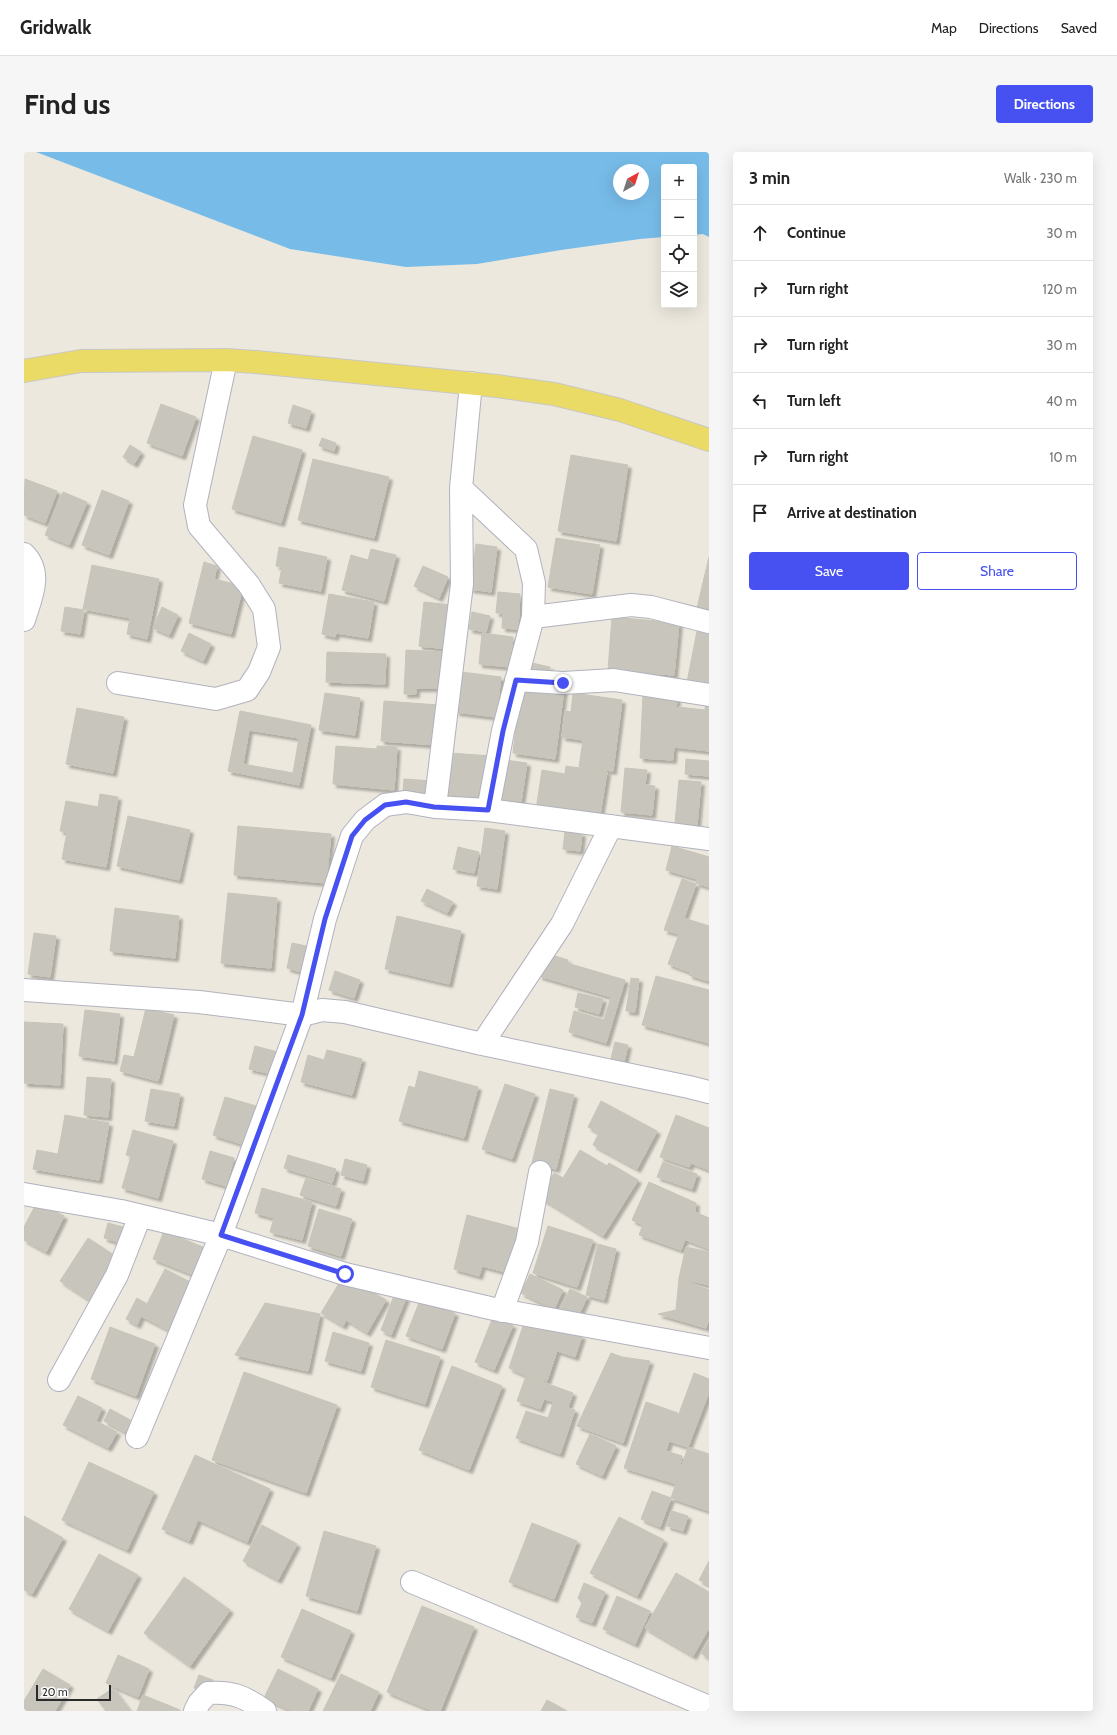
<!DOCTYPE html>
<meta charset="utf-8">
<style>
:root{--surface:#fff;--page:#f6f6f6;--text:#222;--muted:#767676;--line:#e0e0e0;--accent:#4751f1}
body{margin:0;font-family:Cabin,sans-serif;background:var(--page);color:var(--text)}
.controls{position:absolute;right:12px;top:12px;display:grid;overflow:hidden;border-radius:4px;box-shadow:0 4px 16px #0002}
.controls button{width:36px;height:36px;display:grid;place-items:center;padding:0;border:0;border-bottom:1px solid var(--line);background:var(--surface);color:var(--text);font:20px sans-serif}
.compass{position:absolute;left:589px;top:12px;width:36px;height:36px;border-radius:50%;background:var(--surface);box-shadow:0 4px 16px #0002;rotate:39deg}
.scale{position:absolute;left:12px;bottom:10px;width:75px;box-sizing:border-box;padding-left:4px;border:2px solid #2b2b2b;border-top:0;font-size:11px;line-height:14px;white-space:nowrap;color:#2b2b2b;-webkit-text-stroke:3px #fff;paint-order:stroke}
.stop{position:absolute;width:12px;height:12px;margin:-9px;border:3px solid #4751f1;border-radius:50%;background:#fff}
.stop.end{background:#4751f1;border-color:#fff;box-shadow:0 1px 4px #0008}
.list{margin:0;padding:0;list-style:none}
h2{display:flex;justify-content:space-between;align-items:center;height:52px;margin:0;padding:0 16px;font-size:17px}
h2 small{font-size:13px;font-weight:400;color:var(--muted)}
.list li{display:grid;grid-template-columns:26px 1fr auto;gap:12px;align-items:center;box-sizing:border-box;height:56px;padding:0 16px;border-top:1px solid var(--line)}
.list b{display:block;font-size:15px;white-space:nowrap}
.list em{font-size:13px;font-style:normal;color:var(--muted)}
.actions{display:flex;gap:8px;padding:12px 16px}
.actions a{flex:1;padding:9px 0;border:1px solid var(--accent);border-radius:4px;text-align:center;font-size:14px;color:var(--accent)}
.actions .main{background:var(--accent);color:#fff}
.icon{flex:none;width:22px;height:22px;fill:none;stroke:currentColor;stroke-width:2;stroke-linecap:round;stroke-linejoin:round}
.map{position:relative;flex:none;width:685px;height:1559px;overflow:hidden;border-radius:4px}
header{display:flex;align-items:center;gap:24px;box-sizing:border-box;height:56px;padding:0 20px;background:var(--surface);border-bottom:1px solid var(--line)}
header strong{font-size:19px}
nav{display:flex;gap:22px;margin-inline-start:auto;font-size:14px}
.intro{display:flex;align-items:center;justify-content:space-between;box-sizing:border-box;height:96px;padding:0 24px}
h1{margin:0;font-size:28px}
.button{padding:10px 18px;border-radius:4px;background:var(--accent);color:#fff;font-size:14px;font-weight:700}
main{display:flex;gap:24px;padding:0 24px}
aside{flex:1;background:var(--surface);border-radius:4px;box-shadow:0 4px 16px #0002}
.map>svg:first-child{display:block}
</style>
<header>
<strong>Gridwalk</strong>
<nav><a>Map</a><a>Directions</a><a>Saved</a></nav>
</header>
<div class="intro"><h1>Find us</h1><a class="button">Directions</a></div>
<main>
<div class="map">
<svg width="685" height="1559" viewBox="0 0 685 1559">
<defs>
<filter id="shadow"><feDropShadow dx="3.5" dy="3.5" stdDeviation="1" flood-color="#0004"/></filter>
</defs>
<rect width="100%" height="100%" fill="#ece8de"/>
<path fill="#77bce9" fill-rule="evenodd" d="M12,0H685V85L679,82L670,83V15H640V85L616,87L537,98L453,112L382,115L266,97ZM595,18H619V42H595Z"/>
<path fill="#c8c6bc" stroke="#c8c4b8" fill-rule="evenodd" filter="url(#shadow)" d="M137,252L172,265L158,304L123,291Z
M269,253L287,259L282,276L264,271Z
M229,284L278,298L257,371L208,357Z
M298,286L312,291L310,299L295,294Z
M106,293L117,300L110,312L99,305Z
M547,303L604,313L592,389L534,379Z
M289,307L365,325L350,386L274,368Z
M1,327L33,339L21,371L0,363Z
M78,338L105,349L85,403L58,393Z
M39,340L63,350L45,393L21,383Z
M532,386L576,393L568,442L524,435Z
M452,392L473,395L467,440L446,437Z
M255,395L303,405L297,439L255,431L258,415L252,414Z
M347,397L372,403L360,449L318,438L327,403L344,408Z
M685,405V459L673,456Z
M180,410L193,414L190,427L219,434L207,482L165,471Z
M68,413L135,427L123,487L103,482L106,466L59,457Z
M399,414L424,425L415,446L390,434Z
M474,440L496,442L494,477L478,476L479,461H472Z
M305,442L350,450L344,486L312,481L311,485L298,482Z
M400,450L428,453L424,497L395,494Z
M41,455L60,458L56,482L37,479Z
M138,455L154,463L145,483L129,476Z
M448,460L466,464L462,480L445,477Z
M588,465L655,471L650,523L584,518Z
M673,479L685,481V534L663,530Z
M165,481L187,492L179,509L157,499Z
M458,481L489,485L486,515L455,512Z
M382,498L421,500L419,536H392V542H380Z
M303,500L362,502L361,532L302,530Z
M499,509L526,515L524,529L496,523Z
M437,520L477,525L472,565L432,560Z
M497,531L540,537L531,607L489,601Z
M301,541L336,546L331,583L295,578Z
M549,541L598,548L589,619L555,615L559,588L538,585L541,559L547,560Z
M619,543L653,545L649,608L616,606Z
M682,546H685V599L650,595L654,555L681,558Z
M360,549L415,553L413,593L357,589Z
M53,556L100,565L89,621L42,612Z
M216,559L287,573L275,633L204,619ZM225,578L275,586L269,621L219,612Z
M312,594L353,597V594L373,595L370,638L309,632Z
M426,601L468,604L458,649L423,646Z
M662,607L685,609V624L661,622Z
M481,608L503,611L497,650L475,647Z
M542,614L583,620L575,669L512,658L518,618L541,622Z
M601,616L623,618L621,633L631,634L628,663L597,660Z
M380,627L409,629L408,644L379,642Z
M655,628L677,630L673,673L651,671Z
M76,642L94,645L82,715L38,707L43,680L36,679L42,649L74,655Z
M104,664L166,678L155,728L93,714Z
M214,674L307,682L302,731L210,723Z
M461,676L481,679L473,737L453,734Z
M541,679L558,681L556,699L539,697Z
M648,694L685,705V735L672,731L673,727L642,718Z
M434,695L455,700L450,721L429,717Z
M658,727L672,732L660,766L685,774L684,829L665,823L666,820L644,812L655,782L640,778Z
M403,737L429,750L423,761L397,749Z
M204,741L253,746L247,816L197,811Z
M91,756L155,764L151,806L86,799Z
M373,764L437,779L425,832L361,817Z
M10,781L32,784L26,825L4,822Z
M268,791L287,795L281,821L263,816Z
M521,801L544,808L543,811L601,828L582,891L545,880L550,859L580,868L587,845L515,824Z
M311,819L336,828L330,846L305,838Z
M632,824L685,838V891L618,873Z
M607,826L615,827L611,860L602,859Z
M554,841L579,847L575,862L551,855Z
M122,856L150,863L134,929L96,919L100,903L110,905Z
M61,858L96,862L90,909L55,904Z
M0,870L39,872L36,933L0,931Z
M591,890L604,893L600,910L587,907Z
M231,894L254,900L248,922L225,917Z
M303,898L338,907L328,943L277,930L284,903L300,908Z
M395,919L454,935L440,986L375,969L385,934L391,936Z
M63,925L87,927L84,965L60,963Z
M481,932L511,942L488,1007L458,997Z
M127,937L156,942L150,974L121,969Z
M526,937L550,943L532,1017L508,1011Z
M201,945L236,955L224,994L189,983Z
M577,949L633,979L613,1017L569,993L575,981L564,975Z
M41,963L85,971L75,1028L9,1017L13,998L34,1002Z
M652,963L685,976V1018L667,1011L665,1015L636,1005Z
M109,978L149,989L134,1046L98,1036L107,1004L102,1003Z
M556,998L583,1014L585,1011L614,1028L579,1084L515,1045L530,1021L539,1026Z
M186,999L210,1006L202,1034L178,1027Z
M264,1003L312,1017L308,1031L260,1016Z
M321,1007L343,1013L339,1029L317,1023Z
M639,1010L673,1022L668,1037L633,1025Z
M282,1026L317,1037L312,1054L276,1043Z
M625,1030L672,1051L671,1060L657,1098L615,1083L619,1073L608,1068Z
M238,1036L288,1050L278,1088L246,1080L250,1066L231,1061Z
M13,1050L40,1064L22,1100L0,1088V1075Z
M295,1057L328,1067L317,1104L284,1094Z
M671,1060L685,1066V1097L660,1087Z
M443,1063L496,1077L485,1121L458,1114L455,1124L430,1117Z
M84,1071L99,1075L94,1090L80,1086Z
M524,1074L569,1088L553,1135L509,1121Z
M140,1079L191,1100L180,1127L129,1107Z
M64,1086L93,1105L65,1148L36,1129Z
M574,1092L592,1097L580,1148L562,1143Z
M662,1095L685,1100V1133L655,1126Z
M141,1117L176,1135L152,1182L117,1164L113,1173L102,1167L113,1146L123,1152Z
M506,1122L539,1138L530,1157L497,1141Z
M320,1123L362,1148L343,1181L322,1168L319,1174L297,1161Z
M655,1126L685,1138V1166L682,1176L634,1162L652,1158Z
M546,1137L563,1145L553,1167L535,1159Z
M371,1141L382,1146L367,1183L357,1178Z
M396,1148L431,1161L418,1197L382,1184Z
M241,1151L296,1162L284,1219L211,1203Z
M469,1165L489,1173L470,1218L451,1210Z
M502,1165L558,1184L551,1205L533,1199L523,1229L502,1224L485,1216Z
M86,1175L131,1192L112,1244L67,1227Z
M309,1180L345,1191L337,1219L301,1209Z
M362,1188L416,1205L401,1252L347,1235Z
M587,1201L598,1205L626,1209L599,1291L553,1274Z
M428,1214L478,1234L445,1318L395,1298Z
M220,1220L313,1253L282,1341L188,1308Z
M670,1221L685,1227V1240L664,1295L645,1289Z
M502,1224L549,1241L544,1255L520,1247L516,1257L493,1249Z
M54,1244L78,1256L72,1269L93,1280L84,1296L39,1273Z
M622,1250L654,1261L642,1299L658,1304L652,1332L600,1316Z
M529,1251L551,1258L536,1302L492,1286L502,1259L524,1266Z
M86,1257L108,1269L101,1280L80,1269Z
M566,1282L592,1294L578,1324L552,1312Z
M664,1295L685,1302V1359L647,1346Z
M171,1303L246,1337L223,1390L174,1368L165,1389L138,1377Z
M65,1310L130,1340L103,1398L38,1368Z
M628,1339L647,1346L636,1375L617,1367Z
M648,1359L664,1364L659,1379L643,1374Z
M0,1364L39,1386L8,1442L0,1438Z
M595,1365L640,1388L613,1444L566,1421Z
M508,1371L553,1389L530,1447L485,1430Z
M238,1373L273,1392L254,1428L219,1409Z
M300,1379L352,1394L333,1459L282,1444Z
M75,1402L114,1423L84,1479L45,1457Z
M685,1409V1433L675,1428Z
M652,1421L685,1440V1476L669,1504L621,1476Z
M160,1425L206,1458L166,1514L120,1481Z
M560,1431L581,1440L568,1471L552,1465L558,1451L554,1446Z
M593,1444L626,1459L611,1492L579,1477Z
M398,1454L450,1475L416,1559H409L363,1540Z
M278,1457L327,1479L307,1526L257,1505Z
M685,1489V1507L677,1501Z
M94,1503L125,1517L114,1545L82,1531Z
M19,1517L46,1533L31,1559H0V1549Z
M254,1517L294,1537L284,1559H268L240,1546Z
M317,1522L355,1540L346,1559H299Z
M175,1523L189,1528L184,1541L170,1536Z
M89,1536L106,1559H82L73,1547Z
M119,1543L156,1558L155,1559H113Z
M523,1548L543,1559H517Z"/>
<g fill="none" stroke-linecap="round" stroke-linejoin="round">
<g stroke="#b1b2be" stroke-width="24">
<path id="minor" d="M437,336L502,397L510,431L509,465L479,579L464,658
M0,402C19,421 7,445 0,468
M509,465L607,453L627,455L685,470
M492,528L539,531L590,528L685,543
M94,531L192,547L223,538L235,520L245,495L240,457L225,433L175,374L171,353L202,208
M411,655L438,432L437,336L447,231
M0,838L175,850L278,863L298,858L321,860L458,892L665,935L685,940
M458,892L538,772L587,674
M0,1042L97,1059L197,1083L321,1122L470,1157L685,1196
M478,1159L503,1090L516,1020
M35,1228L93,1123L116,1064
M113,1285L197,1083L278,863L301,767L328,684L341,668L361,653L382,650L411,655L464,658L685,687
M388,1430L685,1555
M171,1559L175,1551L184,1541C209,1539 221,1545 241,1559"/>
</g>
<g stroke="#c8c8c8" stroke-width="24">
<path id="major" d="M0,219L57,209L202,208L232,210L473,234L530,242L596,258L685,288"/>
</g>
<use href="#minor" stroke="#fff" stroke-width="22"/>
<use href="#major" stroke="#eadb66" stroke-width="22"/>
</g>
<g fill="none" stroke-linecap="round" stroke-linejoin="round">
<path stroke="#4751f1" stroke-width="5" d="M321,1122L197,1083L278,863L301,767L328,684L341,668L361,653L382,650L410,655L464,658L479,579L492,528L539,531"/>
</g>
</svg>
<div class="controls">
<button>+</button>
<button>−</button>
<button><svg class="icon" aria-label="locate" viewBox="0 0 24 24"><circle cx="12" cy="12" r="6"/><path d="M12 2v4M12 18v4M2 12h4M18 12h4"/></svg></button>
<button><svg class="icon" aria-label="layers" viewBox="0 0 24 24"><path d="M12 4l9 5-9 5-9-5zM3 14l9 5 9-5"/></svg></button>
</div>
<svg class="compass" viewBox="-18 -18 36 36"><path d="M0-13l5 13h-10z" fill="#e53935"/><path d="M0 13l5-13h-10z" fill="#767676"/></svg>
<div class="scale">20 m</div>
<div class="stop" style="left:321px;top:1122px"></div>
<div class="stop end" style="left:539px;top:531px"></div>
</div>
<aside>
<h2>3 min<small>Walk · 230 m</small></h2>
<ul class="list">
<li><svg class="icon" aria-label="ahead" viewBox="0 0 24 24"><path d="M12 20V5M6 11l6-6 6 6"/></svg><div><b>Continue</b></div><em>30 m</em></li>
<li><svg class="icon" aria-label="right" viewBox="0 0 24 24"><path d="M7 20v-9h11M14 6l5 5-5 5"/></svg><div><b>Turn right</b></div><em>120 m</em></li>
<li><svg class="icon" aria-label="right" viewBox="0 0 24 24"><path d="M7 20v-9h11M14 6l5 5-5 5"/></svg><div><b>Turn right</b></div><em>30 m</em></li>
<li><svg class="icon" aria-label="left" viewBox="0 0 24 24"><path d="M17 20v-9H6M10 6l-5 5 5 5"/></svg><div><b>Turn left</b></div><em>40 m</em></li>
<li><svg class="icon" aria-label="right" viewBox="0 0 24 24"><path d="M7 20v-9h11M14 6l5 5-5 5"/></svg><div><b>Turn right</b></div><em>10 m</em></li>
<li><svg class="icon" aria-label="arrive" viewBox="0 0 24 24"><path d="M6 21V4h12l-3 4 3 4H6"/></svg><div><b>Arrive at destination</b></div></li>
</ul>
<div class="actions"><a class="main">Save</a><a>Share</a></div>
</aside>
</main>
